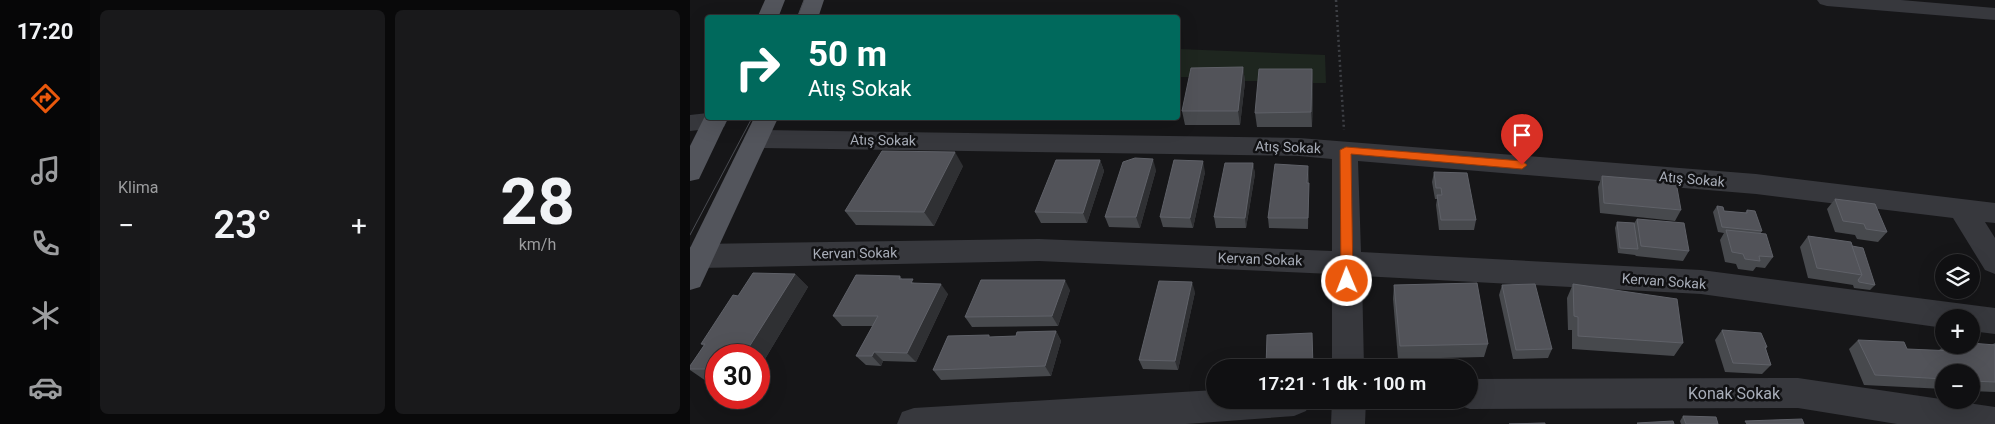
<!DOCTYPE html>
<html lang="tr">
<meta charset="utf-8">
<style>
body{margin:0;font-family:Roboto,sans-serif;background:#19191b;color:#f1f3f6;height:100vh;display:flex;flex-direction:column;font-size:19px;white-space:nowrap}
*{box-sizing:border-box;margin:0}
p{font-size:16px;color:#9c9d9f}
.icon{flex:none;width:28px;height:28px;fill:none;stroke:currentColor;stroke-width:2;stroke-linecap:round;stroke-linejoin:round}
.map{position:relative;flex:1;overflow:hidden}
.details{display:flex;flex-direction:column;gap:10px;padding:10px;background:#09090a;width:600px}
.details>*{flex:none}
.guide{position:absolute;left:15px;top:15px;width:475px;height:105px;border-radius:5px;box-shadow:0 5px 20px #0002,0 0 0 1px #303032;background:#00695c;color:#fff;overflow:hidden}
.fabs{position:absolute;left:1245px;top:254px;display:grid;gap:10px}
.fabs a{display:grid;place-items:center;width:45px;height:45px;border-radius:50%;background:#101012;box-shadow:0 5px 20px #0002,0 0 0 1px #303032;font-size:25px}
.speed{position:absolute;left:15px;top:344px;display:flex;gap:10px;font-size:25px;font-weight:700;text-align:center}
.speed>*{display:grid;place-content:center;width:65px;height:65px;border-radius:50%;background:#101012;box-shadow:0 5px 20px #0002,0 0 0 1px #303032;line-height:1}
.speed .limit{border:8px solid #d22;background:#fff;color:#111}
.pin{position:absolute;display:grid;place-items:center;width:42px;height:42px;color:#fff;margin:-51px -21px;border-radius:50% 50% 50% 0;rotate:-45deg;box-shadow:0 0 5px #0007}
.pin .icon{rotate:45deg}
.me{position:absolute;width:55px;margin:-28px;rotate:359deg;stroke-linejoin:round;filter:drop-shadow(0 0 4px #0008)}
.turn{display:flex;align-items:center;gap:18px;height:105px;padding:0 20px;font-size:22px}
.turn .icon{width:65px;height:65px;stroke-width:2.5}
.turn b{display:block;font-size:35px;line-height:42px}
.big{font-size:38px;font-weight:600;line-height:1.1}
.details .widget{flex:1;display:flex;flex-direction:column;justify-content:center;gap:8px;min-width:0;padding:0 18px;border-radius:8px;background:#19191b}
.details .dial{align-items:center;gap:0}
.dial b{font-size:65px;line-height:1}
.heat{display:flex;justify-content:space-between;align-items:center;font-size:28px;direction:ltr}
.details .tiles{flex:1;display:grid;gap:10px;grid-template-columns:repeat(2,1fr)}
.trip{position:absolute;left:516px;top:359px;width:272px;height:50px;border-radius:25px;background:#101012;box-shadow:0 5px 20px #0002,0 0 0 1px #303032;font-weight:600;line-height:50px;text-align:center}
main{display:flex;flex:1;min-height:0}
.menu{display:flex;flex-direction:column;width:90px;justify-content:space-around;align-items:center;background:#060607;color:#9c9d9f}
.menu .icon{width:35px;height:35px}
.menu .selected{color:#ea580c}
.menu b{font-size:22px;color:#f1f3f6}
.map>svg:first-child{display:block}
</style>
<main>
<nav class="menu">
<b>17:20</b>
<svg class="icon selected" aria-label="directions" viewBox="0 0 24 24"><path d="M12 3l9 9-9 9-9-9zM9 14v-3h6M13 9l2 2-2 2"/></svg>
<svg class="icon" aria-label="music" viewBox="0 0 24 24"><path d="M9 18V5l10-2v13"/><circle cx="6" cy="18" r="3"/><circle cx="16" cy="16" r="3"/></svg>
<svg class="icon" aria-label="phone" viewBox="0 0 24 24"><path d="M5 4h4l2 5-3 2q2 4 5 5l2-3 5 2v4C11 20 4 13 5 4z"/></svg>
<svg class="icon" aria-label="climate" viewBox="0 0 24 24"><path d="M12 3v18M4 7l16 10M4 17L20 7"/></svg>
<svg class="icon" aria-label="car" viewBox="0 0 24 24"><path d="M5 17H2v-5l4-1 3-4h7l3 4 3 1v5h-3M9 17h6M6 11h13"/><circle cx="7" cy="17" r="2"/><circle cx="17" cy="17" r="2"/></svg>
</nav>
<section class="details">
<div class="tiles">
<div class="widget"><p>Klima</p>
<div class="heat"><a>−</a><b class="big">23°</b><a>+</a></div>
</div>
<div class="widget dial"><b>28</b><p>km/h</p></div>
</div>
</section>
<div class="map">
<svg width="1305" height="424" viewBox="0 0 1305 424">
<rect width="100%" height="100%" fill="#161618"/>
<path fill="#1e261f" d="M488,49l147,6 1,28h-63l-1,-2h-67l-2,-4h-15z"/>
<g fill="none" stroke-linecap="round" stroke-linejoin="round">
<path stroke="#3d3f44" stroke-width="2.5" stroke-dasharray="2 3" stroke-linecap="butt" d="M646,0l8,130"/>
<g fill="#37383d" fill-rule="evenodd">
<path d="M1127,0h84l94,8v12l-168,-14 -7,-2z"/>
<path d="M18,113v5h17l2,3 -3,6 -34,4v-16z"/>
<path d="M67,130l542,8 457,36 239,29v20l-10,-1 10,16v36l-10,-4 -32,-52 -197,-24 -398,-33 3,91 340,18 294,38v26l-24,-3v-13h-27v10l-243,-34 -339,-18 2,92h-32v-94l-293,-13 -340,7 -9,-3v-18l9,-3 340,-5 293,12v-92l-33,-3 -542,-8 -9,-3 -4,-6 4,-6z"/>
<path d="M1108,378l197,29v17h-98l-99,-16 -328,1 -12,-4 -2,-5h14v-21z"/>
<path d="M525,390v10h96l-5,11 -12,5 -108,8h-289l5,-12 12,-4z"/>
<path d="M642,400h34l-1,24h-34z"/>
</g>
<g fill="#53555c" fill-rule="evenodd">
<path d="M75,0h20l-7,18h-21z"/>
<path d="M114,0h20l-6,18h-21z"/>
<path d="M17,112l1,6h20l-29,61 -9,2v-35z"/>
<path d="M64,118h24l-78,169 -10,3v-42z"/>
</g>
<g stroke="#4a4c52" stroke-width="1">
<path d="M107,18l7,-18"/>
<path d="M0,235l62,-117"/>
</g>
</g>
<g fill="#47494d">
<path d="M553,67l2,15 -5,43h-55l-3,-14z"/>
<path d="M622,69l1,14 -1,44h-55l-2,-14z"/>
<path d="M424,118h56v2h-55z"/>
<path d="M410,160l4,11 -17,52h-46l-6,-11z"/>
<path d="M563,163l2,11 -9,54h-30l-2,-11z"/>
<path d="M273,166l-29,60 -78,-1 -11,-14z"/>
<path d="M466,170l-16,58 -31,-1 -4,-10z"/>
<path d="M515,172l-12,56 -30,-1 -3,-10z"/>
<path d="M744,172l42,48 -2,10h-35l-3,-25 1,-6h-2l-3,-17z"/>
<path d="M619,176l-1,53 -39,-1 -1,-10z"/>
<path d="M912,176l79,34 -6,11 -75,-8 -2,-26z"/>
<path d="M1145,199l52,33 -9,10 -21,-3 -2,-4 -20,-3 -8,-23z"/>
<path d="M1027,206l7,5 21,2 2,-3 15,21 -2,3 13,23 -8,11 -9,-1 -3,4 -15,-2 -2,-5 -11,-2 -5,-22 4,-7 -6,-1 -5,-20z"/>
<path d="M947,219l52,32 -6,10 -47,-5 -1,-1 -17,-2 -3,-25 2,-6 17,1z"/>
<path d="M1118,236l44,10 23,39 -5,5 -16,-2 -1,-3 -45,-7 -8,-31z"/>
<path d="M105,274l13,13 -49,82v-14h-43v26h-10l-16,-11v-4l14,-20 -3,-2 37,-48z"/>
<path d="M210,276l2,3 46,15 -32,68 -33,-1 -2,5 -15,-1 -10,-9 17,-30h-31l-9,-10z"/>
<path d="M883,284l110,59 -9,13 -102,-7v-19h-4l-1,-32z"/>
<path d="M704,285l94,59 -4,13 -86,2 -5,-60z"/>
<path d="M812,285l50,64 -4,9 -35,1 -14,-64z"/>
<path d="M380,290l-12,36 -86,1 -7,-10z"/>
<path d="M505,292l-17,78 -35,-1 -4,-9z"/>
<path d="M1032,330l45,17 -1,2 5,16 -9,9 -37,-2 -10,-32z"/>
<path d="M366,331l5,10 -10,35 -110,4 -8,-10 58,-33 25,-1z"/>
<path d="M1168,340l49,9 31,2 7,-6h46l4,-2v49l-24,-1v-19h-27v17l-80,-4 -15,-36z"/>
<path d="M993,416l35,8h-37l-1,-3z"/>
</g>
<g fill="#2f3033">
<path d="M553,67l2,15 -5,43 -2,-14z"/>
<path d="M622,69l1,14 -1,44 -1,-15z"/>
<path d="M488,70l1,7 -1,7z"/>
<path d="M265,152l8,14 -29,60 -10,-14z"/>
<path d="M463,159l3,11 -16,58 -4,-11z"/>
<path d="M410,160l4,11 -17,52 -4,-10z"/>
<path d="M513,161l2,11 -12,56 -3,-10z"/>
<path d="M563,163l2,11 -9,54 -1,-10z"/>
<path d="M618,166l1,10 -1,18 -1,-11z"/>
<path d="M105,274l13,13 -49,82v-14h-15z"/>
<path d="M375,280l5,10 -12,36 -6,-10z"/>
<path d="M502,282l3,10 -17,78 -3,-9z"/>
<path d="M251,284l7,10 -32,68 -9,-9z"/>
<path d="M366,331l5,10 -10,35 -6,-10z"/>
<path d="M184,352l9,9 -2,5 -9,-10z"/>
</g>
<g fill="#525359" stroke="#5f6168">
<path d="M553,67l-5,44h-56l9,-43z"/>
<path d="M569,69h53l-1,43 -56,1z"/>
<path d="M192,151l73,1 -31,60 -79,-1z"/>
<path d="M445,158l18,1 -17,58h-31l18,-55z"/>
<path d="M366,160h44l-17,53 -48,-1z"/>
<path d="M484,160l29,1 -13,57 -30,-1z"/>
<path d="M535,163h28l-8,55 -31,-1z"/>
<path d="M585,164l33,2 -1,17h2l-1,35h-40z"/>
<path d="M744,172l33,1 9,47h-35l-4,-25h5l-1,-7h-5z"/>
<path d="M912,176l74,6 5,28 -77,-7z"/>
<path d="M1145,199l40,5 12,28 -21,-3 -2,-5 -21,-3z"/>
<path d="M1027,206l6,1 1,4 23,2v-3l8,1 7,20 -40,-4z"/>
<path d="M947,219l47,4 5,28 -48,-5z"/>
<path d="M927,222l17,1 4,26 -18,-1z"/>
<path d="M1036,230l40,4 7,23 -14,-1 1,5 -15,-2 -2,-5 -11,-2z"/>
<path d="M1118,236l43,6 11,33 -45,-7z"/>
<path d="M1162,246l11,2 12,37 -16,-3 -1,-2 4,-5z"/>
<path d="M63,273l42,1 -51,81h-28v14h-26v-3l15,-22h-4l32,-49 5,1z"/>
<path d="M166,275l44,1 -1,3h14l-2,4 30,1 -34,69 -33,-1 -2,4h-16l22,-40h-45z"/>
<path d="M291,280h84l-13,36 -87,1z"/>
<path d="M469,281l33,1 -17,79 -36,-1z"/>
<path d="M787,283l11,61 -88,2 -6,-61z"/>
<path d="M845,284l17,65 -36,1 -14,-65z"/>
<path d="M883,284l104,15 6,44 -105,-7v-19l-4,-1z"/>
<path d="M1032,330l39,3 6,14h-2l6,18 -38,-2z"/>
<path d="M366,331l-11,35 -112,4 15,-34 41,-1v2l27,-1 1,-4z"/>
<path d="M622,333l1,35h-47l1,-33z"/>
<path d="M1168,340l46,2 3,7 47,2 -3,-6h20v-2l24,2v37l-24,-1v-9h-27v7l-69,-4z"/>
<path d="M993,416l33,1 2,7h-32z"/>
<path d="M1112,419l2,5h-57l-2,-3z"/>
<path d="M983,421l1,3h-36l-1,-1z"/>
<path d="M855,423v1h-36z"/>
</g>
<path fill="#ea580c" stroke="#983908" d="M656,147l176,14 5,4 -5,4 -171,-15 2,127 -1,3h-9l-2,-3 -1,-131z"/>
<g text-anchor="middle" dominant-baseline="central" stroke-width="5" stroke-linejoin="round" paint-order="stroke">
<g font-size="14" fill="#a8adb8" stroke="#111113">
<text transform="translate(193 140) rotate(1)">Atış Sokak</text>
<text transform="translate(598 147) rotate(2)">Atış Sokak</text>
<text transform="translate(1002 179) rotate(5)">Atış Sokak</text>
<text transform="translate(165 253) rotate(-1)">Kervan Sokak</text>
<text transform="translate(570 259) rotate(2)">Kervan Sokak</text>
<text transform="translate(974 281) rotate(4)">Kervan Sokak</text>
</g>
<g font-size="16" fill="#a8adb8" stroke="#111113">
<text x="1044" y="393">Konak Sokak</text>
</g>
</g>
</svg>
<div class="fabs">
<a><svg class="icon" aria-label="layers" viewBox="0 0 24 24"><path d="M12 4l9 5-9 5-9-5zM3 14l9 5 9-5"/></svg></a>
<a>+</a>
<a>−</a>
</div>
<div class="speed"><div class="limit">30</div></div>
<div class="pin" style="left:832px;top:165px;background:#d93025"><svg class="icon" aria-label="arrive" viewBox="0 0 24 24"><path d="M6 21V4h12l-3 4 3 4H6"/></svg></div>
<svg class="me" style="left:657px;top:281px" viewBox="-20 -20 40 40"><circle r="17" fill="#ea580c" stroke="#fff" stroke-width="3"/><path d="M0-11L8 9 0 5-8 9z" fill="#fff"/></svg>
<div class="trip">17:21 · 1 dk · 100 m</div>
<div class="guide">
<div class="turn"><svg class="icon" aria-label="right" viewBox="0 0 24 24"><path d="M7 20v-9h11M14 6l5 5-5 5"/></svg><div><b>50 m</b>Atış Sokak</div></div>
</div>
</div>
</main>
